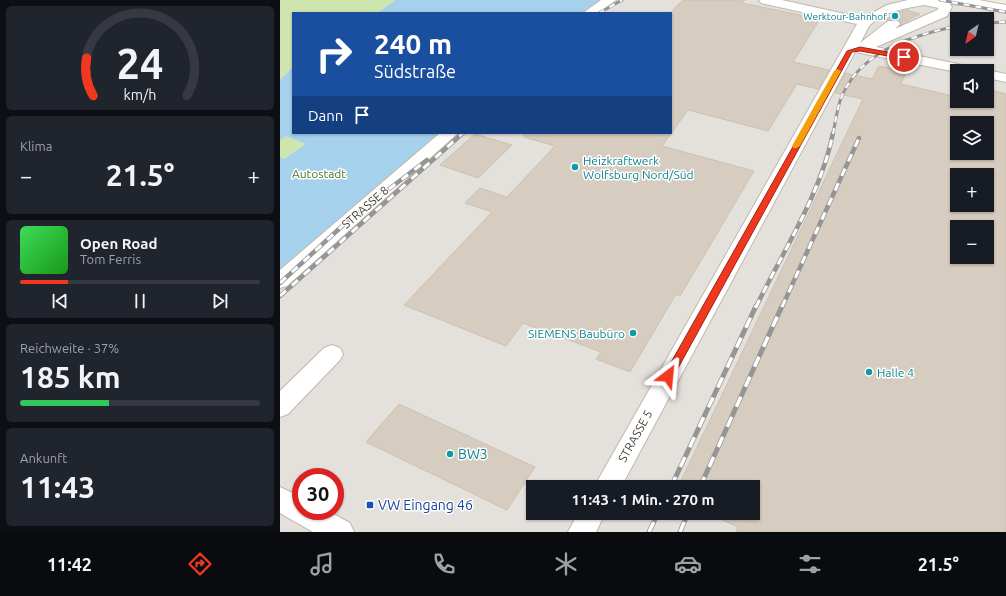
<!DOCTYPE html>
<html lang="de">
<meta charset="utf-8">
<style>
body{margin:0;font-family:Ubuntu,sans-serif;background:#20242c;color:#f1f3f6;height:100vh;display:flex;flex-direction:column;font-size:15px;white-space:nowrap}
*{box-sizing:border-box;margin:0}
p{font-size:13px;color:#9ea1a6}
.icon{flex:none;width:22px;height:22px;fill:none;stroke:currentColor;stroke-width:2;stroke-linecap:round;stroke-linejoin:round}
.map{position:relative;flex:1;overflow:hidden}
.drawer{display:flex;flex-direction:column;gap:6px;padding:6px;background:#0d0f14;width:280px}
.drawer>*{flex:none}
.top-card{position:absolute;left:12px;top:12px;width:380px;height:122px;border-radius:0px;box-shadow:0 1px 3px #0004;background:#1a4fa0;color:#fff;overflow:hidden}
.needle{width:26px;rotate:214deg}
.controls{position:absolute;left:670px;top:12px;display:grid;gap:8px}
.controls a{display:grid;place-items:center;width:44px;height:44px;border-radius:0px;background:#171b24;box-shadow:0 1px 3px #0004;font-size:20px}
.speed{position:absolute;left:12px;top:468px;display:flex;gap:8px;font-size:20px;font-weight:700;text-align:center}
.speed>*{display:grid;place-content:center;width:52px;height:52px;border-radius:50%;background:#171b24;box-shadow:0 1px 3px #0004;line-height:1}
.speed .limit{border:6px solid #d22;background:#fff;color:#111}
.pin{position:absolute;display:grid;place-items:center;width:34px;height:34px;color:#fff;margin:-17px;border:2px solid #fff;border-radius:50%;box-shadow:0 1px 4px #0007}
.me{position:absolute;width:44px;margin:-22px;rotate:29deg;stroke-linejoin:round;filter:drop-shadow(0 0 3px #0008)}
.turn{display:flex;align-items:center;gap:14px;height:84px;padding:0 16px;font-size:18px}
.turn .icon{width:52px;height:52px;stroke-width:2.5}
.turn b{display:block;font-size:28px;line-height:34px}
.then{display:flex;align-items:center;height:38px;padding:0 16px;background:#0003;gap:8px;font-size:15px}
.big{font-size:30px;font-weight:700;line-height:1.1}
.drawer .tile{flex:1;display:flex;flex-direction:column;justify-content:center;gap:6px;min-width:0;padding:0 14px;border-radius:6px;background:#20242c}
.drawer .dial{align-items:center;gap:0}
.dial svg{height:104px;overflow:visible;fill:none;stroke:#363941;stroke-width:7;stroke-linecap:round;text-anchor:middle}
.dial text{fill:#f1f3f6;stroke:none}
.song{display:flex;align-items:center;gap:12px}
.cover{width:48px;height:48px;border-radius:6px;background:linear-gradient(135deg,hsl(130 70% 55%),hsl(120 70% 35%))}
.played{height:4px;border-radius:2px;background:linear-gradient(90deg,#f0381f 20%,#363941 20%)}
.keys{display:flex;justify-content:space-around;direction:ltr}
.heat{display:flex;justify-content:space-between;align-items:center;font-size:22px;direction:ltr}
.charge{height:6px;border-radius:3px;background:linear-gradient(90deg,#34c759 37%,#363941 0)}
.trip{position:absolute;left:246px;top:480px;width:234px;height:40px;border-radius:0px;background:#171b24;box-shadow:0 1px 3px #0004;font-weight:700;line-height:40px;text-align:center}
.tabs{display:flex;height:64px;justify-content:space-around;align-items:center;background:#090b0e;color:#9ea1a6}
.tabs .icon{width:28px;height:28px}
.tabs .active{color:#f0381f}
.tabs b{font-size:18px;color:#f1f3f6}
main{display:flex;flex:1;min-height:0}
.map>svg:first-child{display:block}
</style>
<main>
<section class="drawer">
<div class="tile dial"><svg viewBox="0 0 100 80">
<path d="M14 69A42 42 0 1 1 86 69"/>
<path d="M14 69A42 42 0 0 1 9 40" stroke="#f0381f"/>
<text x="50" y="56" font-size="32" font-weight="700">24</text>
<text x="50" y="72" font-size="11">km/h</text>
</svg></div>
<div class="tile"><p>Klima</p>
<div class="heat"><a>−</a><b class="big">21.5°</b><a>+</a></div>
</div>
<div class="tile">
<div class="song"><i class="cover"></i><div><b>Open Road</b><p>Tom Ferris</p></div></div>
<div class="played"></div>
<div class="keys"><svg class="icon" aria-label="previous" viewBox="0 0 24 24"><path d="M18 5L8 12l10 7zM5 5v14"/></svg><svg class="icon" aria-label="pause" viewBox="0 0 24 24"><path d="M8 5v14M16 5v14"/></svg><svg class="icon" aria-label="next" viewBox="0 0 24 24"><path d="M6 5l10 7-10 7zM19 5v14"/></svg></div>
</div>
<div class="tile"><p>Reichweite · 37%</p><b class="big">185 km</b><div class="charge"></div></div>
<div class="tile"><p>Ankunft</p><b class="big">11:43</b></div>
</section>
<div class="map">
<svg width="726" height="532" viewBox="0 0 726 532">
<rect width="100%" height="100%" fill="#f2eee6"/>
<path fill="#e4e0db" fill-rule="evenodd" d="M321,0h378l27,5v527h-726v-258l162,-141h229v-120h-89zM677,19h30v30h-30zM677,71h30v30h-30zM677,123h30v30h-30zM677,175h30v30h-30zM677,227h30v30h-30zM21,477h34v34h-34zM253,487h220v26h-220z"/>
<path fill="#cfe5b0" d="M0,0h298l-17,13h-268v120h130l-143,125z"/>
<g fill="#a5d1ec">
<path d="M116,0h205l-19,13h-205z"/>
<path d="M13,67v66h148l-161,136v-112l4,2 22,-15 -20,-8 -6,4v-60z"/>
</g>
<g fill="#d6ccbf" stroke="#cdc1af" fill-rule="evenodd">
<path d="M403,0h62l-3,3 78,16 -27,43 36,8 -11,19 -21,-5 -29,47 -80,-21 -26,36 92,25 -74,125 -4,-2 -46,78 -34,-13 5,-7 -78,-29 -17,23 -102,-41 88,-93 -27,-9 15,-15 27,9 48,-51 -31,-9v-4h147v-121z"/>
<path d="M626,10l14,4 -19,10 -3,-4 -14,1 11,-8z"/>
<path d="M599,66l27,6 -5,12 56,13v4h30v-12l19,5v438h-270l2,-5 -31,-14h46v-26h-75l185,-388 -28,-6 10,-20 27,6zM677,123h30v30h-30zM677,175h30v30h-30zM677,227h30v30h-30z"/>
<path d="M195,134l37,11 -34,33 -38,-13z"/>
<path d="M119,404l136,63 -28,43 -141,-68z"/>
</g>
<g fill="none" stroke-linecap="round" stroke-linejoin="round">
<path stroke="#cfcbc3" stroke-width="14" stroke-dasharray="14 7" stroke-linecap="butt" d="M613,24l18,-12"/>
<defs>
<g id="minor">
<path d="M321,0h15l-18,13h-15z"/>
<path d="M479,0h23l81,18 24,-13 21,-5h71l27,5v8l-42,-8 -14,-1 2,3 -5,9 -71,31 96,20 5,1 2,3h-22v1l-102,-20 -234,435h-27l263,-463 -92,-20 -4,-1zM644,5l15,3 -2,2 -42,19 5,-5 -2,-3h-10l-28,22c4,-6 7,-15 11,-19 15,-13 35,-16 53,-19z"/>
<path d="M707,70l19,4v8l-19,-4v-7h-5z"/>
<path d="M160,133h18l-171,153 -7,2v-18z"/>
<path d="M52,345l8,3 3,6 -3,6 -52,54 -8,3v-26l44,-43z"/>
<path d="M0,487l21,10v14h27l22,12 4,9h-41l-33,-19z"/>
<path d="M298,513h27l-9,19h-28z"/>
</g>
</defs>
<use href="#minor" stroke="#c0b8ac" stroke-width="2"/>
<use href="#minor" fill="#fff" fill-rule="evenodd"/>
<defs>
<g id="rail-far2">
<path d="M660,0l66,12"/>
<path d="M319,13l23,-13"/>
<path d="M707,23l19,-1"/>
<path d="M182,134l1,-1"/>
<path d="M553,134c2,-11 4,-23 7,-33 18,-50 71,-65 117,-75"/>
</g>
<g id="rail-far1">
<path d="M0,283l71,-65 76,-58"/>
<path d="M0,296l183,-163"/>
<path d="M476,307c27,-56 65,-113 77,-174"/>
<path d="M502,307l77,-169"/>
</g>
<g id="rail">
<path d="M391,487l85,-181"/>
<path d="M420,487l82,-181"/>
<path d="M369,532l9,-19"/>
<path d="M400,532l8,-19"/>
</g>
</defs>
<use href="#rail-far2" stroke="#959595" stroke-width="3"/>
<use href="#rail-far1" stroke="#959595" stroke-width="4.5"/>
<use href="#rail" stroke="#959595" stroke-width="5"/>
<use href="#rail-far2" stroke="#fff" stroke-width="2" stroke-dasharray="6" stroke-linecap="butt"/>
<use href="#rail-far1" stroke="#fff" stroke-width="3" stroke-dasharray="8" stroke-linecap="butt"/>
<use href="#rail" stroke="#fff" stroke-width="3.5" stroke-dasharray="11" stroke-linecap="butt"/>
</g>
<path fill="#f0381f" stroke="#9c2414" d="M580,47l44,8 3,2 -3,2 -44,-8 -8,1 -180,327 -4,1 -3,-1 -2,-3 2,-3 182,-322z"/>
<path fill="#f59e0b" d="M557,69l4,2 -41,75 -4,2h-3l-1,-2 42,-75z"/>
<g fill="#0f9aa8" stroke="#fff" stroke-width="1.5">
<circle cx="615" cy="16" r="4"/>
<circle cx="295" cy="167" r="4"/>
<circle cx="353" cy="333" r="4"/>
<circle cx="589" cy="372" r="4"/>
<circle cx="170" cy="454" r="4"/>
</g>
<rect fill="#1a4fb4" stroke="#fff" stroke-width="1.5" x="86" y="501" width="8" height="8" rx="2"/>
<g text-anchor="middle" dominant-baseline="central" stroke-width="3" stroke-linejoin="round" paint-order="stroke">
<g font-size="10" fill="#0d838f" stroke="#fff" text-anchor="end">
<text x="607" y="16">Werktour-Bahnhof</text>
</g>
<g font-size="12" fill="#0d838f" stroke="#fff" text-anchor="start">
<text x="303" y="160">Heizkraftwerk<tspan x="303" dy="14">Wolfsburg Nord/Süd</tspan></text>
<text x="345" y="333" text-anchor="end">SIEMENS Baubüro</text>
<text x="597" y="372">Halle 4</text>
</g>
<g font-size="12" fill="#49732c" stroke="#fff">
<text x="39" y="173">Autostadt</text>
</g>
<g font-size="12" fill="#443e36" stroke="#fff">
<text transform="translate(85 207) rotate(-41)">STRASSE 8</text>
<text transform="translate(355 436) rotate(-61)">STRASSE 5</text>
</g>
<g font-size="14" fill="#0d838f" stroke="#fff" text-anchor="start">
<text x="178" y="454">BW3</text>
</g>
<g font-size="14" fill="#164399" stroke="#fff" text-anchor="start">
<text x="98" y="505">VW Eingang 46</text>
</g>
</g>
</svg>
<div class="controls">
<a><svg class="needle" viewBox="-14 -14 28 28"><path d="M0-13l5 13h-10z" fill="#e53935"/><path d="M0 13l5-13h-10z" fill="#9ea1a6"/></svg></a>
<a><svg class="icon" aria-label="sound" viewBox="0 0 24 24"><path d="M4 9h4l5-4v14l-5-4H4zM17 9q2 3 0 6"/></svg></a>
<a><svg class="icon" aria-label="layers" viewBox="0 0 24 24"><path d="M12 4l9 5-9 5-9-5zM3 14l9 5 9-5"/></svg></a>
<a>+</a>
<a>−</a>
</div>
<div class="speed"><div class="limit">30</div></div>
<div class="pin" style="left:624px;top:57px;background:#d93025"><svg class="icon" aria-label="arrive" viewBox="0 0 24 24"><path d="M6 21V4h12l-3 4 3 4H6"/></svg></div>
<svg class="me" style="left:388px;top:376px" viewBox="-20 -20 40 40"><path d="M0-17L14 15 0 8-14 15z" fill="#f0381f" stroke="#fff" stroke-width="4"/></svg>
<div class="trip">11:43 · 1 Min. · 270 m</div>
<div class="top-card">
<div class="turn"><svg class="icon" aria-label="right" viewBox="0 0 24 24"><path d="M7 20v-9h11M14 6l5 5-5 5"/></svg><div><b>240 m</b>Südstraße</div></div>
<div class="then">Dann<svg class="icon" aria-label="arrive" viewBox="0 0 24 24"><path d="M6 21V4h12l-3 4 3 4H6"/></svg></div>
</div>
</div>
</main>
<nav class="tabs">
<b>11:42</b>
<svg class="icon active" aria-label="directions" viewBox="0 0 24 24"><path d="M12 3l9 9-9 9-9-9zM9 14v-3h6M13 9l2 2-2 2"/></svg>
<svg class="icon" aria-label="music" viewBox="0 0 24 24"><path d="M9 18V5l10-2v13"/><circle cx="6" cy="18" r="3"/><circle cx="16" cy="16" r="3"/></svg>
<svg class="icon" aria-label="phone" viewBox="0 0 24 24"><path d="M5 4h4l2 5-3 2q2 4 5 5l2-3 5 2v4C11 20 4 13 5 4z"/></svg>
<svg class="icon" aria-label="climate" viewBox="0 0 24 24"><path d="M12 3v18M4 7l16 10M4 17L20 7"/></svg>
<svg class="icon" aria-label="car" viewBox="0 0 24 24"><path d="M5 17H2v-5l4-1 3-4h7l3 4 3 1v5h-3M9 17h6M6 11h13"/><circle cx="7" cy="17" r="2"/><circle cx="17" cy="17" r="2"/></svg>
<svg class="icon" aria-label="filters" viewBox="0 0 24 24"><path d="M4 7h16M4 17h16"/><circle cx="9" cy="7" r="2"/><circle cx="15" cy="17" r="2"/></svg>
<b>21.5°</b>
</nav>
